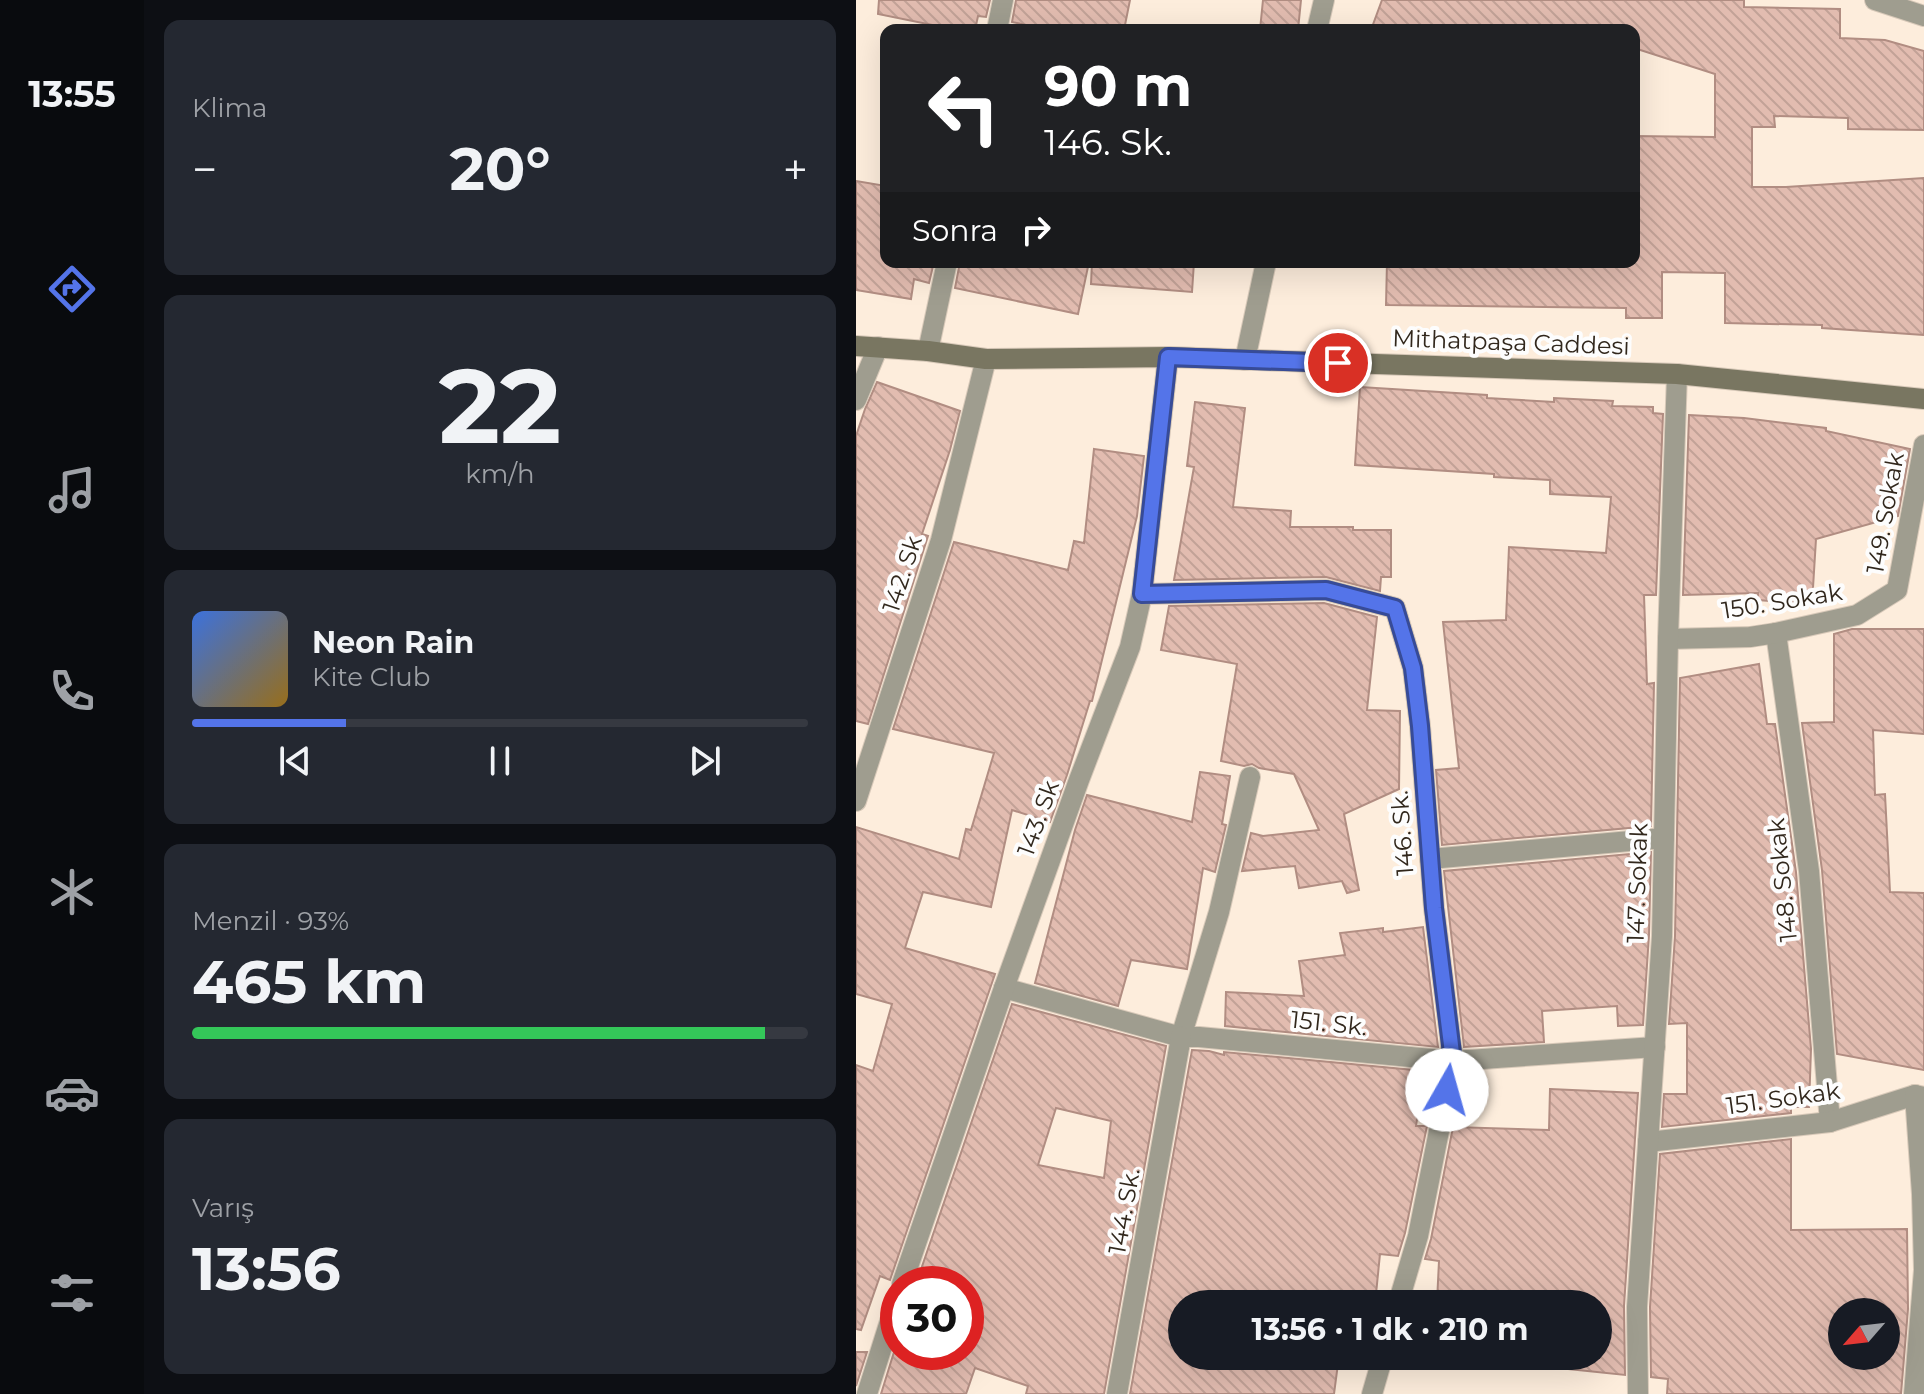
<!DOCTYPE html>
<html lang="tr">
<meta charset="utf-8">
<style>
body{margin:0;font-family:Montserrat,sans-serif;background:#242831;color:#f1f3f6;height:100vh;display:flex;flex-direction:column;font-size:30px;white-space:nowrap}
*{box-sizing:border-box;margin:0}
p{font-size:26px;color:#9ea1a6}
.icon{flex:none;width:44px;height:44px;fill:none;stroke:currentColor;stroke-width:2;stroke-linecap:round;stroke-linejoin:round}
.map{position:relative;flex:1;overflow:hidden}
.details{display:flex;flex-direction:column;gap:20px;padding:20px;background:#0d0f14;width:712px}
.details>*{flex:none}
.hud{position:absolute;left:24px;top:24px;width:760px;height:244px;border-radius:16px;box-shadow:0 8px 32px #0002;background:#202124;color:#fff;overflow:hidden}
.needle{width:52px;rotate:242deg}
.tools{position:absolute;left:972px;top:1298px;display:grid;gap:16px}
.tools a{display:grid;place-items:center;width:72px;height:72px;border-radius:50%;background:#171b24;box-shadow:0 8px 32px #0002;font-size:40px}
.speed{position:absolute;left:24px;top:1266px;display:flex;gap:16px;font-size:40px;font-weight:700;text-align:center}
.speed>*{display:grid;place-content:center;width:104px;height:104px;border-radius:50%;background:#171b24;box-shadow:0 8px 32px #0002;line-height:1}
.speed .limit{border:12px solid #d22;background:#fff;color:#111}
.pin{position:absolute;display:grid;place-items:center;width:68px;height:68px;color:#fff;margin:-34px;border:4px solid #fff;border-radius:50%;box-shadow:0 2px 8px #0007}
.me{position:absolute;width:88px;margin:-44px;rotate:7deg;stroke-linejoin:round;filter:drop-shadow(0 0 6px #0008)}
.turn{display:flex;align-items:center;gap:28px;height:168px;padding:0 32px;font-size:36px}
.turn .icon{width:104px;height:104px;stroke-width:2.5}
.turn b{display:block;font-size:56px;line-height:68px}
.then{display:flex;align-items:center;height:76px;padding:0 32px;background:#0003;gap:16px;font-size:30px}
.big{font-size:60px;font-weight:700;line-height:1.1}
.details .card{flex:1;display:flex;flex-direction:column;justify-content:center;gap:12px;min-width:0;padding:0 28px;border-radius:16px;background:#242831}
.details .dial{align-items:center;gap:0}
.dial b{font-size:104px;line-height:1}
.song{display:flex;align-items:center;gap:24px}
.cover{width:96px;height:96px;border-radius:12px;background:linear-gradient(135deg,hsl(220 70% 55%),hsl(40 70% 35%))}
.played{height:8px;border-radius:4px;background:linear-gradient(90deg,#5474e9 25%,#363941 25%)}
.keys{display:flex;justify-content:space-around;direction:ltr}
.heat{display:flex;justify-content:space-between;align-items:center;font-size:44px;direction:ltr}
.charge{height:12px;border-radius:6px;background:linear-gradient(90deg,#34c759 93%,#363941 0)}
.trip{position:absolute;left:312px;top:1290px;width:444px;height:80px;border-radius:40px;background:#171b24;box-shadow:0 8px 32px #0002;font-weight:700;line-height:80px;text-align:center}
main{display:flex;flex:1;min-height:0}
.tabs{display:flex;flex-direction:column;width:144px;justify-content:space-around;align-items:center;background:#090b0e;color:#9ea1a6}
.tabs .icon{width:56px;height:56px}
.tabs .active{color:#5474e9}
.tabs b{font-size:36px;color:#f1f3f6}
.map>svg:first-child{display:block}
</style>
<main>
<nav class="tabs">
<b>13:55</b>
<svg class="icon active" aria-label="directions" viewBox="0 0 24 24"><path d="M12 3l9 9-9 9-9-9zM9 14v-3h6M13 9l2 2-2 2"/></svg>
<svg class="icon" aria-label="music" viewBox="0 0 24 24"><path d="M9 18V5l10-2v13"/><circle cx="6" cy="18" r="3"/><circle cx="16" cy="16" r="3"/></svg>
<svg class="icon" aria-label="phone" viewBox="0 0 24 24"><path d="M5 4h4l2 5-3 2q2 4 5 5l2-3 5 2v4C11 20 4 13 5 4z"/></svg>
<svg class="icon" aria-label="climate" viewBox="0 0 24 24"><path d="M12 3v18M4 7l16 10M4 17L20 7"/></svg>
<svg class="icon" aria-label="car" viewBox="0 0 24 24"><path d="M5 17H2v-5l4-1 3-4h7l3 4 3 1v5h-3M9 17h6M6 11h13"/><circle cx="7" cy="17" r="2"/><circle cx="17" cy="17" r="2"/></svg>
<svg class="icon" aria-label="filters" viewBox="0 0 24 24"><path d="M4 7h16M4 17h16"/><circle cx="9" cy="7" r="2"/><circle cx="15" cy="17" r="2"/></svg>
</nav>
<section class="details">
<div class="card"><p>Klima</p>
<div class="heat"><a>−</a><b class="big">20°</b><a>+</a></div>
</div>
<div class="card dial"><b>22</b><p>km/h</p></div>
<div class="card">
<div class="song"><i class="cover"></i><div><b>Neon Rain</b><p>Kite Club</p></div></div>
<div class="played"></div>
<div class="keys"><svg class="icon" aria-label="previous" viewBox="0 0 24 24"><path d="M18 5L8 12l10 7zM5 5v14"/></svg><svg class="icon" aria-label="pause" viewBox="0 0 24 24"><path d="M8 5v14M16 5v14"/></svg><svg class="icon" aria-label="next" viewBox="0 0 24 24"><path d="M6 5l10 7-10 7zM19 5v14"/></svg></div>
</div>
<div class="card"><p>Menzil · 93%</p><b class="big">465 km</b><div class="charge"></div></div>
<div class="card"><p>Varış</p><b class="big">13:56</b></div>
</section>
<div class="map">
<svg width="1068" height="1394" viewBox="0 0 1068 1394">
<defs>
<pattern id="building-back-hatch" width="6" height="6" patternUnits="userSpaceOnUse" patternTransform="scale(2)"><rect width="6" height="6" fill="#e2bcb0"/><path d="M-1 5l2 2M0 0l6 6M5-1l2 2" fill="none" stroke="#c2a297"/></pattern>
</defs>
<rect width="100%" height="100%" fill="#fdeddc"/>
<g fill="url(#building-back-hatch)" stroke="#b18d82" stroke-width="2" fill-rule="evenodd">
<path d="M23,0h111l-4,17 -8,-1 -3,14h-18l-79,-16z"/>
<path d="M160,0h114l-6,30h-75l-37,-8z"/>
<path d="M407,0h38l-3,30h-38z"/>
<path d="M526,0h362v7l96,2v29l45,2 39,11v79l-76,-1v-11l-74,-2 1,11h-23v60h34l138,-9v157l-102,-7v-3l-97,-2v-50l-63,-1v46h-36v-10l-240,-3 1,-43h247v-126l81,1v-63l-81,-26v-18h-263z"/>
<path d="M0,181l30,5v76h48l-5,21 -15,-4 -3,20 -55,-9z"/>
<path d="M104,262h129l-11,52 -123,-26z"/>
<path d="M236,262h102l-2,30 -101,-8z"/>
<path d="M21,382l83,29 -10,39 -28,84 6,2 -60,188 -12,-3v-285l9,-27z"/>
<path d="M504,387l127,8v3l67,4v-4l59,3 -1,5 41,1v6l10,1 -7,181h-12l3,89 7,-1 -3,143 -209,19 -6,-75 23,-2 -16,-146 63,-2 3,-73 97,6 5,-56 -61,-3v-14l-56,-3v-3l-139,-9z"/>
<path d="M339,402l50,6 -12,99 58,4 -1,16h63v3h38v47h-10l-1,14 -54,-14 -152,3 20,-113 -7,-1z"/>
<path d="M833,415l55,3 82,10v3l84,18 -12,67 -82,23 -4,65 -54,-4v-7l-75,2z"/>
<path d="M238,449l50,7 -7,60 -45,185h-2l-23,74 -17,47 -38,-12 -21,97 -68,-15 -18,56 90,26 -105,306 -10,-4 -19,54 -5,-1v-264l17,6 19,-67 -36,-10v-167l103,32 7,-30 5,1 23,-77 -101,-24 61,-187 114,28 6,-29 10,2z"/>
<path d="M468,603l53,14 -10,93 33,1 -1,78 -55,25 15,76 -12,3 -5,-12 -43,7 -4,-22 -53,5 9,-38 12,3 56,-6 -25,-56 -35,-6 -7,-4 -8,2 -23,-5 16,-97 -76,-14 8,-44z"/>
<path d="M996,629h72v105l-51,-4 2,65 10,-1 5,98 34,1v177l-87,-16 -15,-184 -20,-147 32,-1v-88z"/>
<path d="M903,664l8,60h8l21,148 15,177 -2,58h-18v6l-129,14 2,-33h23v-71l-18,1 6,-88 5,-258z"/>
<path d="M344,772l30,4 -8,48 4,1 -11,47 -12,-4 -16,101 -56,-9 -13,46 -83,-23 40,-153 12,-35 105,27z"/>
<path d="M795,852l-2,83 -6,90 -25,1 -1,-20 -75,5 2,31 -80,5 -20,-176z"/>
<path d="M567,927l15,120 -213,-21 1,-34 78,4 -5,-35 46,-6 -5,-22 43,-5v4z"/>
<path d="M156,1004l154,42 -62,348h-78l2,-8 -53,-18 -9,26h-85l13,-42h72v-68h-50zM200,1108l55,13 -7,57 -66,-13z"/>
<path d="M336,1050l17,1 15,4v-3l200,19 -8,55h11l-22,107 -7,23 -18,-2 -5,50h-193v52h157l-5,38h-204z"/>
<path d="M694,1089l88,4 -14,213 1,69 -85,-9 1,-10h57v-52h-117l-44,-2 2,-41 -14,-2 6,-20 22,-112 96,3z"/>
<path d="M935,1139v91l116,-1 1,80 -7,85h-234l1,-15 -17,-2 -1,-70 10,-153zM986,1312h44v44h-44z"/>
<path d="M0,1352h11l-11,34z"/>
</g>
<g fill="none" stroke-linecap="round" stroke-linejoin="round">
<defs>
<g id="lane">
<path d="M574,859l234,-21"/>
<path d="M325,1037l38,-125 31,-135"/>
</g>
<g id="street">
<path d="M1019,0l49,16"/>
<path d="M141,30l6,-30"/>
<path d="M461,30l7,-30"/>
<path d="M72,351l19,-89"/>
<path d="M389,360l21,-98"/>
<path d="M0,400l22,-53"/>
<path d="M286,594l184,-4 69,18 18,60 7,58 14,182 19,153 -35,175 -20,68"/>
<path d="M920,633l33,238 21,251"/>
<path d="M812,639l82,-2 26,-4 81,-18 40,-25 27,-145"/>
<path d="M0,801l85,-261 45,-181"/>
<path d="M148,988l177,49h18l254,24 202,-14"/>
<path d="M792,1142l182,-20 85,-27 9,2"/>
<path d="M46,1284l102,-296 75,-208 51,-133 12,-53 26,-237"/>
<path d="M11,1394l31,-98"/>
<path d="M261,1394l64,-357"/>
<path d="M516,1394l11,-38"/>
<path d="M782,1394l-1,-87 25,-371 6,-297 9,-265"/>
<path d="M1058,1394l10,-124 -2,-76 -7,-99"/>
</g>
<path id="secondary" d="M0,346l72,5 58,8 182,-2 509,17 247,25"/>
</defs>
<use href="#lane" stroke="#d8c9b9" stroke-width="22"/>
<use href="#street" stroke="#d8c9b9" stroke-width="22"/>
<use href="#secondary" stroke="#d8c9b9" stroke-width="22"/>
<use href="#lane" stroke="#9f9d8f" stroke-width="20"/>
<use href="#street" stroke="#9f9d8f" stroke-width="20"/>
<use href="#secondary" stroke="#797661" stroke-width="20"/>
</g>
<g fill="none" stroke-linecap="round" stroke-linejoin="round">
<defs>
<path id="route" d="M482,363l-170,-6 -26,237 184,-4 69,18 18,60 7,58 14,182 19,153 -6,29"/>
</defs>
<use href="#route" stroke="#374b97" stroke-width="20"/>
<use href="#route" stroke="#5474e9" stroke-width="14"/>
</g>
<g text-anchor="middle" dominant-baseline="central" stroke-width="8" stroke-linejoin="round" paint-order="stroke">
<g font-size="24" fill="#31271c" stroke="#fdfdfd">
<text transform="translate(655 342) rotate(2)">Mithatpaşa Caddesi</text>
<text transform="translate(1029 513) rotate(-80)">149. Sokak</text>
<text transform="translate(46 574) rotate(-72)">142. Sk</text>
<text transform="translate(926 601) rotate(-9)">150. Sokak</text>
<text transform="translate(182 818) rotate(-70)">143. Sk</text>
<text transform="translate(546 833) rotate(-94)">146. Sk.</text>
<text transform="translate(926 880) rotate(-96)">148. Sokak</text>
<text transform="translate(781 883) rotate(-88)">147. Sokak</text>
<text transform="translate(473 1023) rotate(6)">151. Sk.</text>
<text transform="translate(927 1098) rotate(-8)">151. Sokak</text>
<text transform="translate(268 1211) rotate(-80)">144. Sk.</text>
</g>
</g>
</svg>
<div class="tools">
<a><svg class="needle" viewBox="-14 -14 28 28"><path d="M0-13l5 13h-10z" fill="#e53935"/><path d="M0 13l5-13h-10z" fill="#9ea1a6"/></svg></a>
</div>
<div class="speed"><div class="limit">30</div></div>
<div class="pin" style="left:482px;top:363px;background:#d93025"><svg class="icon" aria-label="arrive" viewBox="0 0 24 24"><path d="M6 21V4h12l-3 4 3 4H6"/></svg></div>
<svg class="me" style="left:591px;top:1090px" viewBox="-20 -20 40 40"><circle r="19" fill="#fff"/><path d="M0-13L10 11 0 6-10 11z" fill="#5474e9"/></svg>
<div class="trip">13:56 · 1 dk · 210 m</div>
<div class="hud">
<div class="turn"><svg class="icon" aria-label="left" viewBox="0 0 24 24"><path d="M17 20v-9H6M10 6l-5 5 5 5"/></svg><div><b>90 m</b>146. Sk.</div></div>
<div class="then">Sonra<svg class="icon" aria-label="right" viewBox="0 0 24 24"><path d="M7 20v-9h11M14 6l5 5-5 5"/></svg></div>
</div>
</div>
</main>
